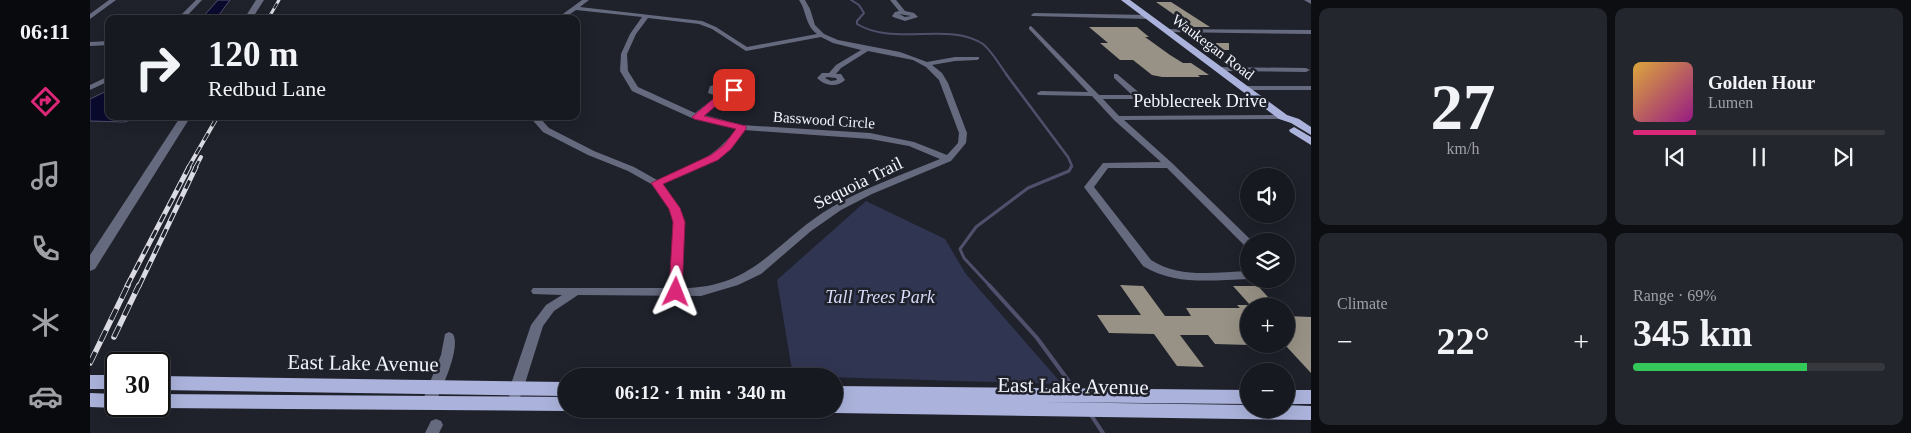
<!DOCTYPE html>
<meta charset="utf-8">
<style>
body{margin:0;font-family:"Times New Roman",serif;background:#24262d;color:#f1f3f6;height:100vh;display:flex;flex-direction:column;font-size:19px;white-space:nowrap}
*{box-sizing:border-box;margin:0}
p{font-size:16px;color:#9ea0a5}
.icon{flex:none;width:28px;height:28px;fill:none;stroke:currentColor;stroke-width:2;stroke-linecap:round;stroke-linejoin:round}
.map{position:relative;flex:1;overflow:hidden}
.side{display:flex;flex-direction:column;gap:8px;padding:8px;background:#0d0e12;width:600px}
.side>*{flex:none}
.banner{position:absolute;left:15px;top:15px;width:475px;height:105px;border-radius:10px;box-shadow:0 5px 20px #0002,0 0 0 1px #36383e;background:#171920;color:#f1f3f6;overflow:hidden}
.tools{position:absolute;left:1150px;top:168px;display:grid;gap:10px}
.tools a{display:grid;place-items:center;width:55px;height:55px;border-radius:50%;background:#171920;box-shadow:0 5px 20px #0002,0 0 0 1px #36383e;font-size:25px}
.speed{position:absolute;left:15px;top:352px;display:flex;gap:10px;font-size:25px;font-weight:700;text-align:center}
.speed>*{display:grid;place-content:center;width:65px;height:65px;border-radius:50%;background:#171920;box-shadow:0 5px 20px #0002,0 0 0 1px #36383e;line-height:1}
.speed .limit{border:2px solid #111;border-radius:8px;background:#fff;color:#111}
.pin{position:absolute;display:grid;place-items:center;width:42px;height:42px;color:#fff;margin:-21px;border-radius:10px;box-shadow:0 2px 8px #0006}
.me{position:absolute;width:55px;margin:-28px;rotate:2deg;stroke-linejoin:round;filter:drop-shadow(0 0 4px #0008)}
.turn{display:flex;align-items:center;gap:18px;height:105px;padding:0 20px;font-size:22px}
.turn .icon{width:65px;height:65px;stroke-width:2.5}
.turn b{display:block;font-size:35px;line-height:42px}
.big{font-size:38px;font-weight:800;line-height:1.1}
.side .card{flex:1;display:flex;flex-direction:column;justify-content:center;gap:8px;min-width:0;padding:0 18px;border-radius:10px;background:#24262d}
.side .dial{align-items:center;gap:0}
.dial b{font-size:65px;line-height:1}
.song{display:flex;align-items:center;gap:15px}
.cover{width:60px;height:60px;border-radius:8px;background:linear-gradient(135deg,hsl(40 70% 55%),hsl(310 70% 35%))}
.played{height:5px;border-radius:2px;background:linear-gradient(90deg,#db2777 25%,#36383e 25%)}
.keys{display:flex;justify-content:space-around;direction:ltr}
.heat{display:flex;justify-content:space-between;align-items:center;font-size:28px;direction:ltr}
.charge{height:8px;border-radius:4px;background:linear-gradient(90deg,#34c759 69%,#36383e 0)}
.side .tiles{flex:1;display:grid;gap:8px;grid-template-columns:repeat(2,1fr)}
.trip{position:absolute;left:468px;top:368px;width:285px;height:50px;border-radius:25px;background:#171920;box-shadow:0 5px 20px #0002,0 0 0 1px #36383e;font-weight:800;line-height:50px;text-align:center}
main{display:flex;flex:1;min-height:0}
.tabs{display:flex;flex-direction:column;width:90px;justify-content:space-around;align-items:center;background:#090a0d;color:#9ea0a5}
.tabs .icon{width:35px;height:35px}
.tabs .current{color:#db2777}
.tabs b{font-size:22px;color:#f1f3f6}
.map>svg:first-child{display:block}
</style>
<main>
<nav class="tabs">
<b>06:11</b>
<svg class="icon current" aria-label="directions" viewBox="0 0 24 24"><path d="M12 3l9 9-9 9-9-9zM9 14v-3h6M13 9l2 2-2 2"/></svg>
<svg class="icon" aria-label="music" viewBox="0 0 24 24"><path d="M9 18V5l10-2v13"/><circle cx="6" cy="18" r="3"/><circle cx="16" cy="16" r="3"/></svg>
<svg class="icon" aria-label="phone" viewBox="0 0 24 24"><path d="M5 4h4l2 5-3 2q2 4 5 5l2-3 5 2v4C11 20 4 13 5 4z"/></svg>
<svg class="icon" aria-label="climate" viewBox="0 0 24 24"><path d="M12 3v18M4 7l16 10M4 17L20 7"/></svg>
<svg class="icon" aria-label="car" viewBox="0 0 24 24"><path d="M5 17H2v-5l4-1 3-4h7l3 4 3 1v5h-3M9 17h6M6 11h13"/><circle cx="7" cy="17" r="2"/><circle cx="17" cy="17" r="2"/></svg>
</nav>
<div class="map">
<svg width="1221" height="433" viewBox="0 0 1221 433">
<rect width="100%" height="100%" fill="#1f212b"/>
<path fill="#303551" d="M776,201l79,38 21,35 96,110 -269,-8 -16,-96z"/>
<g fill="#0a0a2e" stroke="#50506c">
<path d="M128,0h12l-14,19h-15z"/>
<path d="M19,90v26h36l-21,6 -34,-1v-22z"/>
</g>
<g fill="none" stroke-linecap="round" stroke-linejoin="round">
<path stroke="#50506c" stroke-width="2" d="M761,0l8,5 5,8 -7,8v3c38,23 91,-3 126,20 9,7 17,22 24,31"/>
<path stroke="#50506c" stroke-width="2.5" d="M916,74l62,83 4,9 -1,2"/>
<path stroke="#50506c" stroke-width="3" d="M900,286l-26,-28 -4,-9 16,-22 52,-39 41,-17 2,-4"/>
<g stroke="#50506c" stroke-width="4">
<path d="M899,285l48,53 39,53"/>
<path d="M1001,415l12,18"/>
</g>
</g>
<g fill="#989286">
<path d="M1066,2h15l39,25h-18z"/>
<path d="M999,27h48l12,10h-4l25,18 13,8h8l18,12h-11l2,2h-38l-10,-2 -19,-15h-13l-20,-17h8z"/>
<path d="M1109,43h30v7h-19z"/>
<path d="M1030,285l23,1 22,30h26l-5,-8h54l-3,-3h12v40l-34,-1 -7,-9h-28l24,32 -27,-1 -23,-32 -45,-1 -12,-18h44z"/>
<path d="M1143,286h25l18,20h-25z"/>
<path d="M1196,316l25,1v56l-25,-27z"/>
</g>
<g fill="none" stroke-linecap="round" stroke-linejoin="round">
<g fill="#666a7e" fill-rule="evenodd">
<path d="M19,0h7l-26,19v-5z"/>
<path d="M106,0h6l-18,19h-7z"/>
<path d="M492,0h7l-9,7 122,14 14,6 31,20 70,-13c-12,-9 -10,-22 -18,-34h6l5,9 5,16 9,9 14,6 62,12 27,10 28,-5h24v2l-2,1 -22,1 -23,4 10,8 6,10 19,50 -1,10 -15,18 -79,33 -31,16 -30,21 -50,43 -23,11 -37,11 -123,-1 -24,16 -11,15 -21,67 -2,4 -5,1 -5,-1 -2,-4 23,-68 15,-20 16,-10 -29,-1 -2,-3 2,-3h137l4,-66 -4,-14 -17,-23 -25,-14 -40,-16 -45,-23 -14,-16h9l11,12 45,23 40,16 23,13c33,-13 58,-22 80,-52l-43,-9 -62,-28 -12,-20 1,-17 9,-20 12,-17 -66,-7 -13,9h-7zM558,18l51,6 13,5 34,22 75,-14 12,6 28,7 -25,15 -7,8h-7l-5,5c8,8 20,10 28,2l-4,-6h-5l5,-6 27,-17 45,9 13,7 13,13 20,53 -1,10 -11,12 -33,-13 -44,-9 -128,-8 -38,-10 20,-17h5l8,-5v-4c-6,-8 -18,-5 -27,-3l-2,7 9,3 -22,17 -57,-26 -10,-16 -1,-17 9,-20zM737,77l9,1 1,2 -6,1 -6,-3zM630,88l9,1 1,1 -5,3 -9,-1v-3zM654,130l126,9 39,7 31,13c-36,15 -74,28 -108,48 -56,33 -77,81 -150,81l2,-66 -4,-14 -18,-24c35,-14 59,-23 82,-54z"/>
<path d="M800,0h6l9,11 9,2 4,4 -13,4 -12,-4 -1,-1 3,-4 4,-1zM809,14l12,2 -6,1z"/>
<path d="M1214,0h7v4z"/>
<path d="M944,13l114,2 3,2 -3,2 -116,-3 -1,-1z"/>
<path d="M941,26l68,69h33l-18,-17v-4h3l25,21 1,2 -4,2h-36l16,17 167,-1 1,2 -4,2 -159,1 48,43 80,78h-3v6l-4,-1 -78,-78h-59l-14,19 57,73c29,19 65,12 98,11v8c-36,1 -74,7 -106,-13l-59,-79 19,-24 58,-1 -47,-42 -22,-24 -54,-1 -1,-2 4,-2 47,1 -59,-63v-2z"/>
<path d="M1077,29l144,1v4l-146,-2 -1,-1z"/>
<path d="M19,41v4l-19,1v-4z"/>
<path d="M1125,67l91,1 4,2 -4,2 -88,-1 -4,-2z"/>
<path d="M19,76v5l-19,9v-5z"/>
<path d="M1150,86h71v4h-68l-4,-2z"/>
<path d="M359,332l4,2c8,14 -11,53 -17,68l-2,4 -5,2 -5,-2 -2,-4 19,-47 4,-21z"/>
<path d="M346,419l5,2 2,4 -4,8h-14l6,-12z"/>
</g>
<g fill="#666a7e" fill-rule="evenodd">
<path d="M166,0h8l-12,19h-8z"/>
<path d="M91,116h10l-96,153 -5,2v-16z"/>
</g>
<g fill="#abb3dc" fill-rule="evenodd">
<path d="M1031,0h9l157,115 12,4 12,8v8l-20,-12 -12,-4z"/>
<path d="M1204,127l17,10v8l-21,-13 -1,-2z"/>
<rect x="0" y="375" width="26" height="14"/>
<path d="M69,376l407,6v14l-407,-6z"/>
<path d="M744,386l415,4v14l-207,-2 207,3v4h37v-4l25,1v14l-477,-7 -7,-4h7z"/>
<rect x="1196" y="390" width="25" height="14"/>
<path d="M0,393l26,1v12h5l-5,2 -26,-1z"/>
<path d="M69,394l407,3v12h6l-6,2 -407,-3 -5,-2h5z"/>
</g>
<defs>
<path id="rail-far3" d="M178,19l11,-19"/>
<g id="rail-far2">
<path d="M98,168l30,-52"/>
<path d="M105,168l6,-11"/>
</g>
<g id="rail-far1">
<path d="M37,286l62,-119"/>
<path d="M49,286l57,-119"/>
</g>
<g id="rail">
<path d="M24,337l25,-52"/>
<path d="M0,363l38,-78"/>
</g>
</defs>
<use href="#rail-far3" stroke="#dadbe2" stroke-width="3"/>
<use href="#rail-far2" stroke="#dadbe2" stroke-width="4"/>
<use href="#rail-far1" stroke="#dadbe2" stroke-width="5"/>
<use href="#rail" stroke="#dadbe2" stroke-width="5.5"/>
<use href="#rail-far3" stroke="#1f212b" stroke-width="2" stroke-dasharray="6" stroke-linecap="butt"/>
<use href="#rail-far2" stroke="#1f212b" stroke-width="2.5" stroke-dasharray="8" stroke-linecap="butt"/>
<use href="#rail-far1" stroke="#1f212b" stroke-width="3" stroke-dasharray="9" stroke-linecap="butt"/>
<use href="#rail" stroke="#1f212b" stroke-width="4" stroke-dasharray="12" stroke-linecap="butt"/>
</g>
<path fill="#db2777" stroke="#8e194d" d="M644,87l4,3 -1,5 -12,3 -21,18 42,10v3l-15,20 -13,11 -55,24 17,24 5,14 -3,70 -2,3h-9l-2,-3 4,-70 -4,-13 -18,-26 60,-28 13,-10 12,-16 -42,-10 -2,-2 27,-23 11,-3 1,-3z"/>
<g text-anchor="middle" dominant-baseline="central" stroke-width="5" stroke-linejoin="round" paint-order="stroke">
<g font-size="15" fill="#f3f4fb" stroke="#1f212b">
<text transform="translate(1123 47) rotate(37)">Waukegan Road</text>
<text transform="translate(734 120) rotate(4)">Basswood Circle</text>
</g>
<g font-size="18" fill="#f3f4fb" stroke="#1f212b">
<text x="1110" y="101">Pebblecreek Drive</text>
<text transform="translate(768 183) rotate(-26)">Sequoia Trail</text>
</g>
<g font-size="18" font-style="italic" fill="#d6dcf9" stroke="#1f212b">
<text x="790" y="297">Tall Trees Park</text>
</g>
<g font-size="21" fill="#f3f4fb" stroke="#1f212b">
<text transform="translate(273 363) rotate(1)">East Lake Avenue</text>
<text transform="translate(983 386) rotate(1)">East Lake Avenue</text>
</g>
</g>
</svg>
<div class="tools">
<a><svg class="icon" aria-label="sound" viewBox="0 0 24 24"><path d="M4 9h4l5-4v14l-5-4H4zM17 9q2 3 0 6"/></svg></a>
<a><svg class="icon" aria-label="layers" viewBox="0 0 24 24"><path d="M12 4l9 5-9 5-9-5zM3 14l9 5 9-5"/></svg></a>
<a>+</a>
<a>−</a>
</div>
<div class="speed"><div class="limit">30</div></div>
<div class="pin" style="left:644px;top:90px;background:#d93025"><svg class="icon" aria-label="arrive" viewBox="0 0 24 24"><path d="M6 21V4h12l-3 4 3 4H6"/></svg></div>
<svg class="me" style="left:586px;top:292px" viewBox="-20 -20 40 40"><path d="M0-17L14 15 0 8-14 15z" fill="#db2777" stroke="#fff" stroke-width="4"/></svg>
<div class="trip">06:12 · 1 min · 340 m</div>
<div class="banner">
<div class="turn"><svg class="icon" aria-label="right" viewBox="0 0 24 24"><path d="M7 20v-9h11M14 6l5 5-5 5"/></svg><div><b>120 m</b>Redbud Lane</div></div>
</div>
</div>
<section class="side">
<div class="tiles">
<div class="card dial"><b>27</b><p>km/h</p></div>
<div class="card">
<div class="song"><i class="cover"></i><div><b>Golden Hour</b><p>Lumen</p></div></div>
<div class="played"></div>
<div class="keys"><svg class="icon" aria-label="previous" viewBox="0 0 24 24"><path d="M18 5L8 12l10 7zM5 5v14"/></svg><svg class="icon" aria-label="pause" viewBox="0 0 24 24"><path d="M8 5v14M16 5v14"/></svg><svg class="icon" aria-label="next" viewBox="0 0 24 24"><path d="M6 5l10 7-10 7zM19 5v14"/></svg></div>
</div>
<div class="card"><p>Climate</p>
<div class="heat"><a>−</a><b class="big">22°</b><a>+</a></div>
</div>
<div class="card"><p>Range · 69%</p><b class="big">345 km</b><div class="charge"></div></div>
</div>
</section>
</main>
